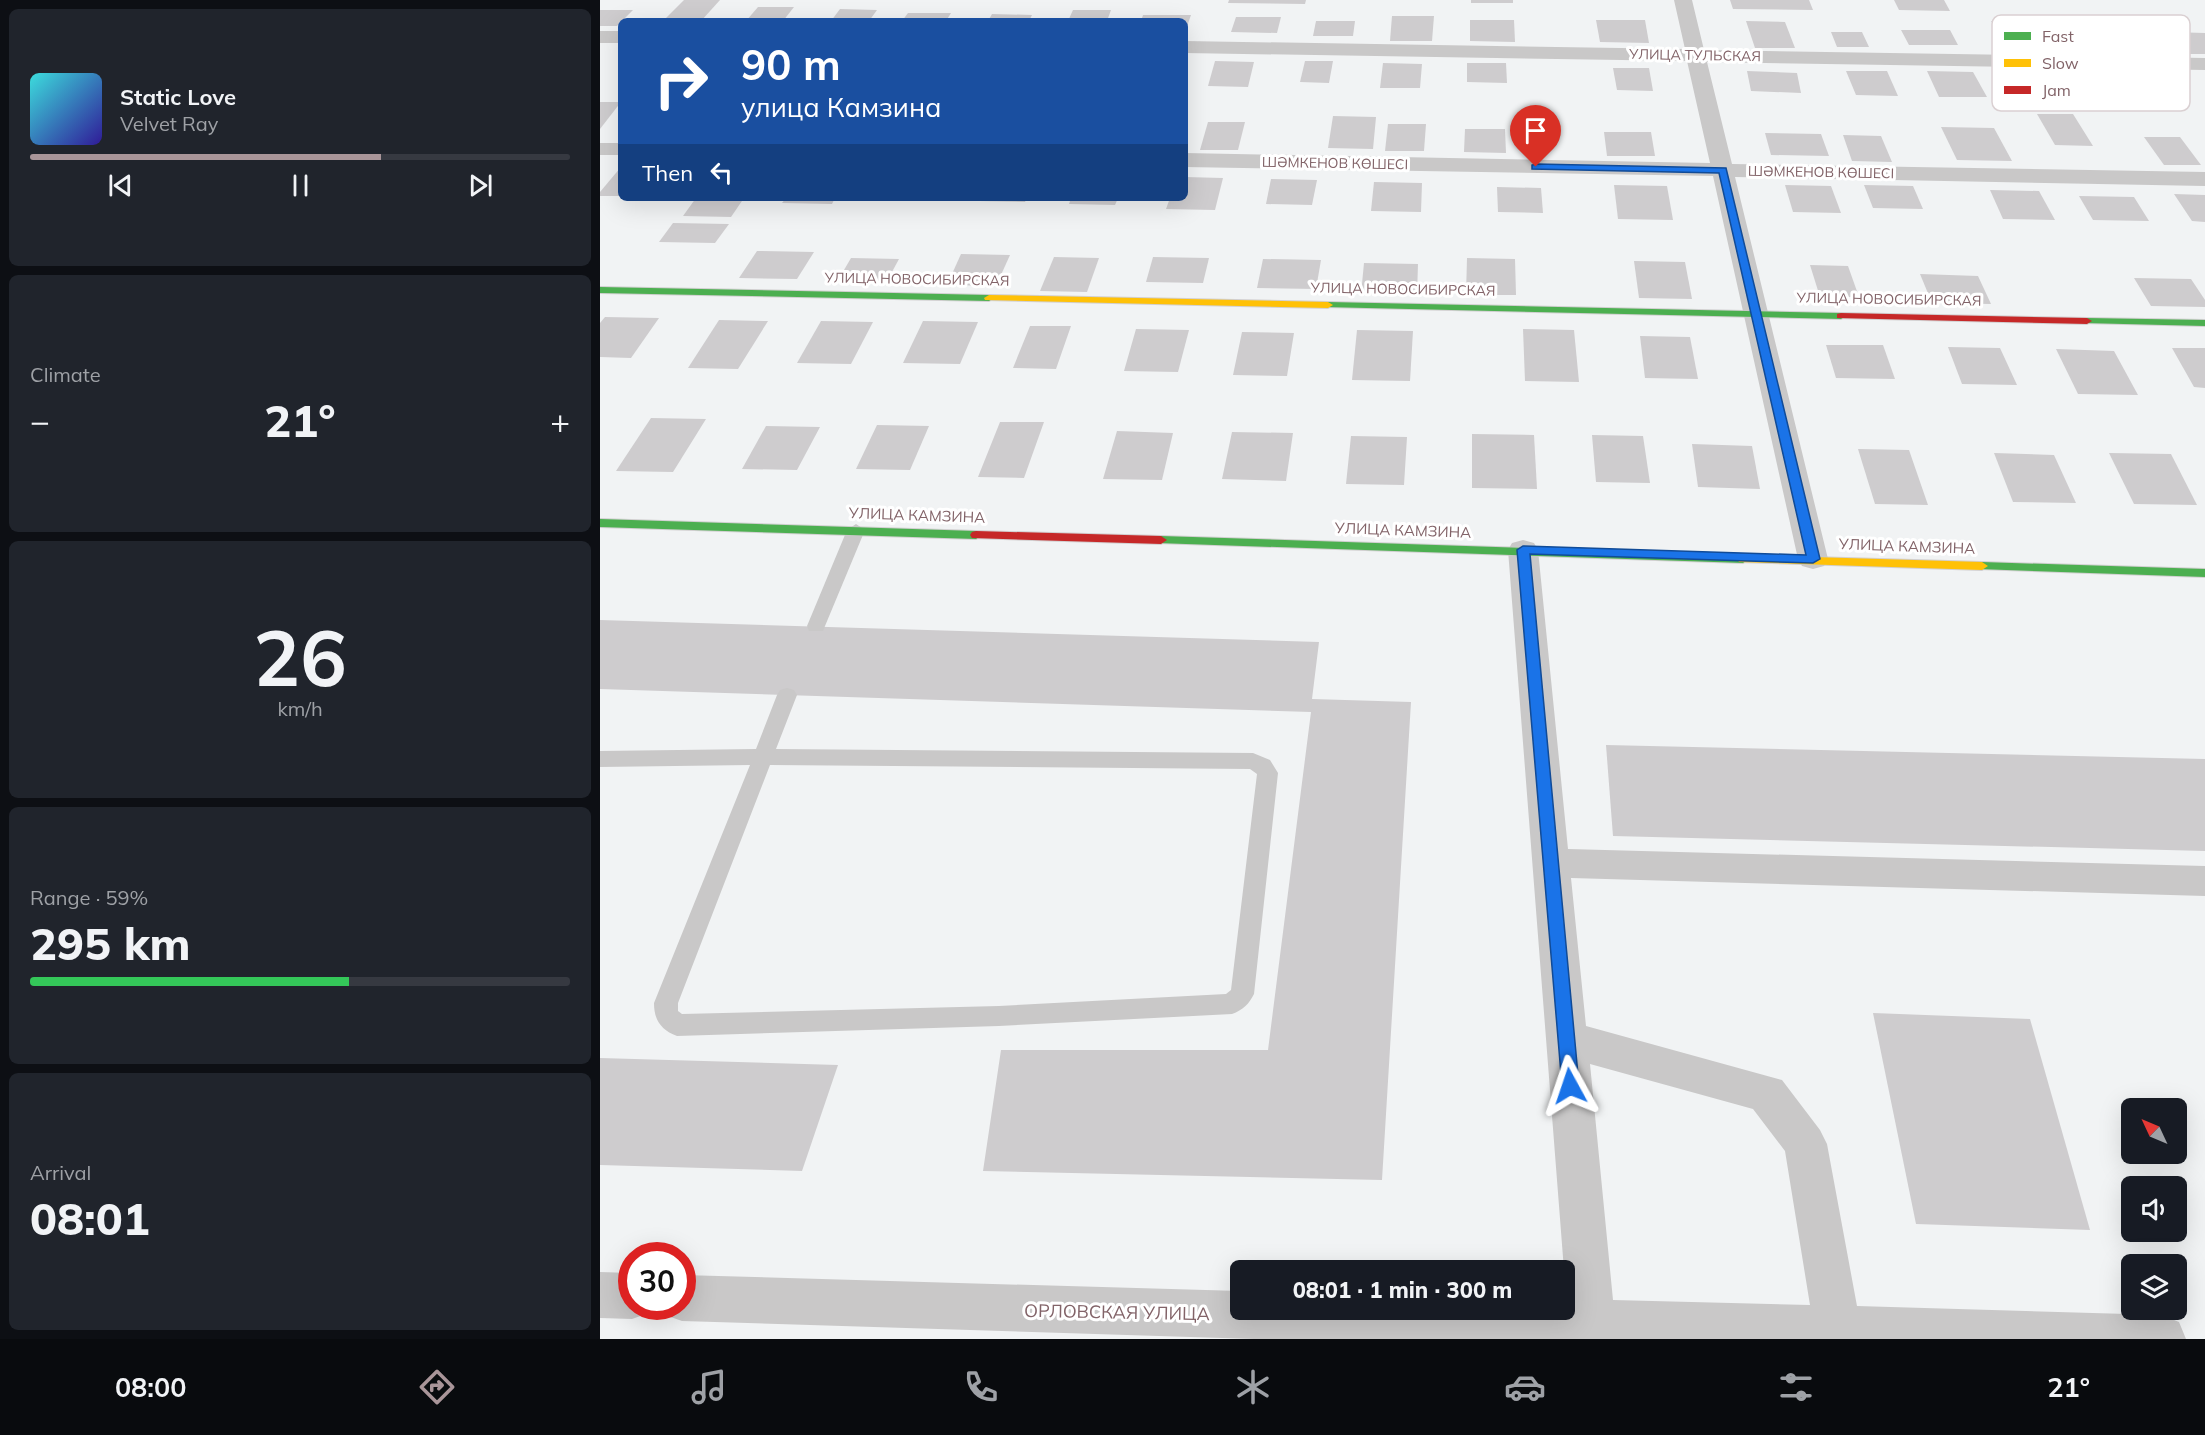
<!DOCTYPE html>
<meta charset="utf-8">
<style>
body{margin:0;font-family:Mulish,sans-serif;background:#20242c;color:#f1f3f6;height:100vh;display:flex;flex-direction:column;font-size:22px;white-space:nowrap}
*{box-sizing:border-box;margin:0}
p{font-size:20px;color:#9ea1a6}
.icon{flex:none;width:33px;height:33px;fill:none;stroke:currentColor;stroke-width:2;stroke-linecap:round;stroke-linejoin:round}
.map{position:relative;flex:1;overflow:hidden}
.side{display:flex;flex-direction:column;gap:9px;padding:9px;background:#0d0f14;width:600px}
.side>*{flex:none}
.guide{position:absolute;left:18px;top:18px;width:570px;height:183px;border-radius:9px;box-shadow:0 6px 24px #0002;background:#1a4fa0;color:#fff;overflow:hidden}
.needle{width:39px;rotate:314deg}
.tools{position:absolute;left:1521px;top:1098px;display:grid;gap:12px}
.tools a{display:grid;place-items:center;width:66px;height:66px;border-radius:9px;background:#171b24;box-shadow:0 6px 24px #0002;font-size:30px}
.speed{position:absolute;left:18px;top:1242px;display:flex;gap:12px;font-size:30px;font-weight:700;text-align:center}
.speed>*{display:grid;place-content:center;width:78px;height:78px;border-radius:50%;background:#171b24;box-shadow:0 6px 24px #0002;line-height:1}
.speed .limit{border:9px solid #d22;background:#fff;color:#111}
.pin{position:absolute;display:grid;place-items:center;width:51px;height:51px;color:#fff;margin:-62px -26px;border-radius:50% 50% 50% 0;rotate:-45deg;box-shadow:0 0 6px #0007}
.pin .icon{rotate:45deg}
.me{position:absolute;width:66px;margin:-33px;rotate:355deg;stroke-linejoin:round;filter:drop-shadow(0 0 4px #0008)}
.turn{display:flex;align-items:center;gap:21px;height:126px;padding:0 24px;font-size:27px}
.turn .icon{width:78px;height:78px;stroke-width:2.5}
.turn b{display:block;font-size:42px;line-height:51px}
.then{display:flex;align-items:center;height:57px;padding:0 24px;background:#0003;gap:12px;font-size:22px}
.big{font-size:45px;font-weight:800;line-height:1.1}
.side .tile{flex:1;display:flex;flex-direction:column;justify-content:center;gap:9px;min-width:0;padding:0 21px;border-radius:9px;background:#20242c}
.side .dial{align-items:center;gap:0}
.dial b{font-size:78px;line-height:1}
.song{display:flex;align-items:center;gap:18px}
.cover{width:72px;height:72px;border-radius:9px;background:linear-gradient(135deg,hsl(180 70% 55%),hsl(250 70% 35%))}
.played{height:6px;border-radius:3px;background:linear-gradient(90deg,#a99599 65%,#363941 65%)}
.keys{display:flex;justify-content:space-around;direction:ltr}
.heat{display:flex;justify-content:space-between;align-items:center;font-size:33px;direction:ltr}
.charge{height:9px;border-radius:4px;background:linear-gradient(90deg,#34c759 59%,#363941 0)}
.trip{position:absolute;left:630px;top:1260px;width:345px;height:60px;border-radius:9px;background:#171b24;box-shadow:0 6px 24px #0002;font-weight:800;line-height:60px;text-align:center}
.menu{display:flex;height:96px;justify-content:space-around;align-items:center;background:#090b0e;color:#9ea1a6}
.menu .icon{width:42px;height:42px}
.menu .on{color:#a99599}
.menu b{font-size:27px;color:#f1f3f6}
main{display:flex;flex:1;min-height:0}
.map>svg:first-child{display:block}
</style>
<main>
<section class="side">
<div class="tile">
<div class="song"><i class="cover"></i><div><b>Static Love</b><p>Velvet Ray</p></div></div>
<div class="played"></div>
<div class="keys"><svg class="icon" aria-label="previous" viewBox="0 0 24 24"><path d="M18 5L8 12l10 7zM5 5v14"/></svg><svg class="icon" aria-label="pause" viewBox="0 0 24 24"><path d="M8 5v14M16 5v14"/></svg><svg class="icon" aria-label="next" viewBox="0 0 24 24"><path d="M6 5l10 7-10 7zM19 5v14"/></svg></div>
</div>
<div class="tile"><p>Climate</p>
<div class="heat"><a>−</a><b class="big">21°</b><a>+</a></div>
</div>
<div class="tile dial"><b>26</b><p>km/h</p></div>
<div class="tile"><p>Range · 59%</p><b class="big">295 km</b><div class="charge"></div></div>
<div class="tile"><p>Arrival</p><b class="big">08:01</b></div>
</section>
<div class="map">
<svg width="1605" height="1339" viewBox="0 0 1605 1339">
<rect width="100%" height="100%" fill="#f1f3f4"/>
<g fill="#ceccce">
<path d="M84,0h36l-19,21h-38z"/>
<path d="M629,0h77l-1,4 -77,-1z"/>
<rect x="871" y="0" width="42" height="3"/>
<path d="M1130,0h79l4,10 -80,-1z"/>
<path d="M1294,0h50l6,11 -51,-1z"/>
<path d="M158,7h36l-11,14h-37z"/>
<path d="M240,9l37,1 -8,11h-38z"/>
<path d="M0,10h33l-16,16h-17z"/>
<path d="M473,10h38l-4,11h-39z"/>
<path d="M308,13h43l-5,8h-44z"/>
<path d="M392,14l40,1 -3,6h-41z"/>
<path d="M543,15h48l-6,17v-11h-44z"/>
<path d="M792,16h42l-2,25h-42z"/>
<path d="M636,17h45l-4,16 -46,-1z"/>
<path d="M870,20h44l1,22 -45,-1z"/>
<path d="M996,20h49l4,23 -49,-1z"/>
<path d="M716,21h39l-2,15h-40z"/>
<path d="M1146,21l39,1 10,26h-40z"/>
<path d="M1391,21l31,1 17,26h-31z"/>
<path d="M1301,30h49l8,15h-49z"/>
<path d="M1231,32h31l7,15h-32z"/>
<path d="M1571,32l34,1v21h-16z"/>
<path d="M615,61l39,1 -6,25 -40,-1z"/>
<path d="M705,61h28l-4,22 -29,-1z"/>
<path d="M783,63l39,1 -2,24h-40z"/>
<path d="M867,63h39l1,20 -40,-1z"/>
<path d="M1013,68h36l4,23 -36,-1z"/>
<path d="M1147,71l50,2 4,20 -50,-2z"/>
<path d="M1246,71h41l11,25 -42,-1z"/>
<path d="M1327,71l46,1 14,25h-48z"/>
<path d="M0,102h21l-21,27z"/>
<path d="M1437,114h36l20,32 -38,-1z"/>
<path d="M733,116l43,1 -3,32 -45,-1z"/>
<path d="M608,122h37l-7,28h-38z"/>
<path d="M788,124h38l-2,27h-39z"/>
<path d="M1341,127l53,1 18,33 -55,-1z"/>
<path d="M865,129h40l1,24 -42,-1z"/>
<path d="M1004,132h47l4,24h-48z"/>
<path d="M1165,133l56,1 8,22 -58,-1z"/>
<path d="M1243,135l38,1 11,26 -40,-1z"/>
<path d="M1544,137h36l21,28h-37z"/>
<path d="M21,167v29h-21v-4z"/>
<path d="M585,177l38,1 -8,32 -49,-1 4,-11h15z"/>
<path d="M671,179l46,1 -5,25 -46,-1z"/>
<path d="M774,182l48,1 -1,29 -50,-1z"/>
<path d="M1014,185l53,1 6,34 -55,-1z"/>
<path d="M1185,185l46,1 10,27 -48,-1z"/>
<path d="M1264,185l49,1 10,23 -50,-1z"/>
<path d="M897,187l44,1 2,25 -45,-1z"/>
<path d="M1390,190l49,1 16,29 -52,-1z"/>
<path d="M1574,194l31,1v27l-13,-1z"/>
<path d="M1479,196l55,1 15,24 -56,-1z"/>
<path d="M96,198h48l-13,19 -48,-1z"/>
<path d="M186,198h49l-3,6 -50,-1z"/>
<path d="M380,198h47l-2,4 -46,-1z"/>
<path d="M471,198h47l-3,7 -46,-1z"/>
<path d="M73,223l56,1 -14,19 -56,-1z"/>
<path d="M157,251l57,1 -17,27 -58,-1z"/>
<path d="M361,254l49,1 -14,31 -49,-1z"/>
<path d="M454,257l45,1 -12,34 -47,-1z"/>
<path d="M553,257l56,1 -6,25 -57,-1z"/>
<path d="M251,258l48,1 -13,24 -49,-1z"/>
<path d="M867,258l48,1 1,36h-50z"/>
<path d="M663,259l58,1 -5,29 -59,-1z"/>
<path d="M1034,261l51,1 7,37 -53,-1z"/>
<path d="M764,263l54,1 -1,31 -56,-1z"/>
<path d="M1210,265l38,1 11,31h-39z"/>
<path d="M1320,274l58,2 13,28 -59,-1z"/>
<path d="M1534,278l57,1 14,21v7l-54,-1z"/>
<path d="M5,317l54,1 -28,40 -31,-1v-34z"/>
<path d="M119,320l49,1 -30,48 -50,-1z"/>
<path d="M221,321l52,1 -22,42 -54,-1z"/>
<path d="M323,321l55,1 -18,42 -57,-1z"/>
<path d="M430,326h41l-15,43 -43,-1z"/>
<path d="M536,329l53,1 -11,42 -54,-1z"/>
<path d="M923,329l51,1 5,52 -54,-1z"/>
<path d="M757,330l56,1 -3,50 -58,-1z"/>
<path d="M642,332l52,1 -7,43 -54,-1z"/>
<path d="M1040,336l50,1 8,42 -53,-1z"/>
<path d="M1226,345h57l12,34 -59,-1z"/>
<path d="M1348,347l52,1 17,37 -55,-1z"/>
<path d="M1572,348h33v40l-11,-1z"/>
<path d="M1456,349l58,2 24,44 -60,-1z"/>
<path d="M51,418l55,1 -33,53 -57,-1z"/>
<path d="M400,422h44l-20,56 -46,-1z"/>
<path d="M277,425l52,1 -19,44 -54,-1z"/>
<path d="M166,426l54,1 -23,43 -55,-1z"/>
<path d="M517,431l56,2 -11,47 -59,-1z"/>
<path d="M632,432l61,1 -7,48 -64,-2z"/>
<path d="M872,434l62,1 3,54 -65,-1z"/>
<path d="M992,435l51,1 7,47 -54,-1z"/>
<path d="M751,436l56,1 -3,48 -58,-1z"/>
<path d="M1092,444l60,2 8,43 -62,-2z"/>
<path d="M1258,449l51,1 19,55 -53,-1z"/>
<path d="M1394,453l60,2 22,48 -63,-1z"/>
<path d="M1509,453l62,1 26,51 -63,-1z"/>
<path d="M0,620l719,22 -7,57 99,3 -29,478 -399,-9 18,-121h267l43,-338 -711,-23z"/>
<path d="M1006,745l599,14v92l-592,-15z"/>
<path d="M1273,1013l157,6 60,211 -174,-6z"/>
<path d="M0,1058l238,7 -36,106 -202,-6z"/>
</g>
<g fill="none" stroke-linecap="round" stroke-linejoin="round">
<defs>
<g id="fast">
<path d="M0,287l389,8 5,3 -5,3 -389,-8z"/>
<path d="M728,302l513,11 5,3 -5,3 -517,-12v-4z"/>
<path d="M1487,318l118,2v6l-122,-3 -1,-2z"/>
<path d="M0,519l376,12 6,4 -6,4 -376,-12z"/>
<path d="M561,536l582,19 6,4 -6,4 -586,-20 -2,-3 2,-3z"/>
<path d="M1382,562l223,7v8l-227,-8 -2,-3 2,-3z"/>
</g>
<g id="slow">
<path d="M389,295l339,7 5,3 -5,3 -343,-8 -1,-2z"/>
<path d="M1143,555l239,7 6,4 -6,4 -243,-8 -2,-3z"/>
</g>
<g id="jam">
<path d="M1241,313l246,5 5,3 -5,3 -250,-6v-4z"/>
<path d="M376,531l185,5 6,4 -6,4 -189,-6 -2,-3 2,-3z"/>
</g>
</defs>
<use href="#fast" stroke="#d2d0d1" stroke-width="2"/>
<use href="#slow" stroke="#d2d0d1" stroke-width="2"/>
<use href="#jam" stroke="#d2d0d1" stroke-width="2"/>
<g fill="#c9c8c8" fill-rule="evenodd">
<path d="M256,524l9,6 -40,96 -2,5h-14l-2,-5 40,-96z"/>
<path d="M187,688l7,2 3,5 -21,54 477,4 17,7 8,13 -24,221c-5,10 -11,16 -22,20l-233,12 -322,10c-16,-6 -23,-16 -23,-33l96,-238 -150,2v-16l156,-2 21,-54 3,-5zM170,765l480,4 7,5 -26,216 -5,4 -227,12 -317,8 -4,-3v-8z"/>
</g>
<g fill="#c9c8c8" fill-rule="evenodd">
<path d="M1074,0h18l12,50 501,8v12l-498,-8 25,102 473,8v14l-470,-9 93,382 -4,7 -11,3 -11,-3 -4,-7 -85,-383 -528,-9v-14l525,10 -23,-102 -502,-8v-12l500,8z"/>
<rect x="0" y="31" width="21" height="12"/>
<rect x="0" y="143" width="21" height="12"/>
<path d="M923,540l11,3 4,7 30,299 637,17v30l-634,-18 15,148 196,54 38,50 7,14 30,162 305,9 17,7 7,17h-932l-572,-18 -17,-6 -3,-9h20v-31l558,16v19h324v-40l-56,-720 4,-7zM990,1064l163,45 32,42 25,154 -197,-5z"/>
<path d="M0,1272l32,1v33h19l-2,7 -17,6 -32,-1z"/>
</g>
<use href="#fast" fill="#4caf50" fill-rule="evenodd"/>
<use href="#slow" fill="#ffc107" fill-rule="evenodd"/>
<use href="#jam" fill="#c62828" fill-rule="evenodd"/>
</g>
<path fill="#1a73e8" stroke="#114b97" stroke-width="1.5" d="M936,164l190,4 94,391 -7,4 -283,-9 49,532 -2,6 -7,2 -6,-2 -2,-6 -45,-536 6,-4 283,9 -87,-382 -187,-4v-4z"/>
<g text-anchor="middle" dominant-baseline="central" stroke-width="6" stroke-linejoin="round" paint-order="stroke">
<g font-size="14" fill="#826368" stroke="#fff">
<text transform="translate(1095 55) rotate(1)">УЛИЦА ТУЛЬСКАЯ</text>
<text transform="translate(735 163) rotate(1)">ШӘМКЕНОВ КӨШЕСІ</text>
<text transform="translate(1221 172) rotate(1)">ШӘМКЕНОВ КӨШЕСІ</text>
<text transform="translate(317 279) rotate(1)">УЛИЦА НОВОСИБИРСКАЯ</text>
<text transform="translate(803 289) rotate(1)">УЛИЦА НОВОСИБИРСКАЯ</text>
<text transform="translate(1289 299) rotate(1)">УЛИЦА НОВОСИБИРСКАЯ</text>
</g>
<g font-size="15" fill="#826368" stroke="#fff">
<text transform="translate(317 515) rotate(2)">УЛИЦА КАМЗИНА</text>
<text transform="translate(803 530) rotate(2)">УЛИЦА КАМЗИНА</text>
<text transform="translate(1307 546) rotate(2)">УЛИЦА КАМЗИНА</text>
</g>
<g font-size="18" fill="#826368" stroke="#fff">
<text transform="translate(517 1312) rotate(1)">ОРЛОВСКАЯ УЛИЦА</text>
</g>
</g>
<rect x="1392" y="15" width="198" height="96" rx="9" fill="#fff" stroke="#dad0d2" stroke-width="1.5"/>
<rect x="1404" y="32" width="27" height="8" fill="#4caf50"/>
<rect x="1404" y="59" width="27" height="8" fill="#ffc107"/>
<rect x="1404" y="86" width="27" height="8" fill="#c62828"/>
<g font-size="16" fill="#826368">
<text x="1442" y="42">Fast</text>
<text x="1442" y="69">Slow</text>
<text x="1442" y="96">Jam</text>
</g>
</svg>
<div class="tools">
<a><svg class="needle" viewBox="-14 -14 28 28"><path d="M0-13l5 13h-10z" fill="#e53935"/><path d="M0 13l5-13h-10z" fill="#9ea1a6"/></svg></a>
<a><svg class="icon" aria-label="sound" viewBox="0 0 24 24"><path d="M4 9h4l5-4v14l-5-4H4zM17 9q2 3 0 6"/></svg></a>
<a><svg class="icon" aria-label="layers" viewBox="0 0 24 24"><path d="M12 4l9 5-9 5-9-5zM3 14l9 5 9-5"/></svg></a>
</div>
<div class="speed"><div class="limit">30</div></div>
<div class="pin" style="left:936px;top:167px;background:#d93025"><svg class="icon" aria-label="arrive" viewBox="0 0 24 24"><path d="M6 21V4h12l-3 4 3 4H6"/></svg></div>
<svg class="me" style="left:970px;top:1086px" viewBox="-20 -20 40 40"><path d="M0-17L14 15 0 8-14 15z" fill="#1a73e8" stroke="#fff" stroke-width="4"/></svg>
<div class="trip">08:01 · 1 min · 300 m</div>
<div class="guide">
<div class="turn"><svg class="icon" aria-label="right" viewBox="0 0 24 24"><path d="M7 20v-9h11M14 6l5 5-5 5"/></svg><div><b>90 m</b>улица Камзина</div></div>
<div class="then">Then<svg class="icon" aria-label="left" viewBox="0 0 24 24"><path d="M17 20v-9H6M10 6l-5 5 5 5"/></svg></div>
</div>
</div>
</main>
<nav class="menu">
<b>08:00</b>
<svg class="icon on" aria-label="directions" viewBox="0 0 24 24"><path d="M12 3l9 9-9 9-9-9zM9 14v-3h6M13 9l2 2-2 2"/></svg>
<svg class="icon" aria-label="music" viewBox="0 0 24 24"><path d="M9 18V5l10-2v13"/><circle cx="6" cy="18" r="3"/><circle cx="16" cy="16" r="3"/></svg>
<svg class="icon" aria-label="phone" viewBox="0 0 24 24"><path d="M5 4h4l2 5-3 2q2 4 5 5l2-3 5 2v4C11 20 4 13 5 4z"/></svg>
<svg class="icon" aria-label="climate" viewBox="0 0 24 24"><path d="M12 3v18M4 7l16 10M4 17L20 7"/></svg>
<svg class="icon" aria-label="car" viewBox="0 0 24 24"><path d="M5 17H2v-5l4-1 3-4h7l3 4 3 1v5h-3M9 17h6M6 11h13"/><circle cx="7" cy="17" r="2"/><circle cx="17" cy="17" r="2"/></svg>
<svg class="icon" aria-label="filters" viewBox="0 0 24 24"><path d="M4 7h16M4 17h16"/><circle cx="9" cy="7" r="2"/><circle cx="15" cy="17" r="2"/></svg>
<b>21°</b>
</nav>
